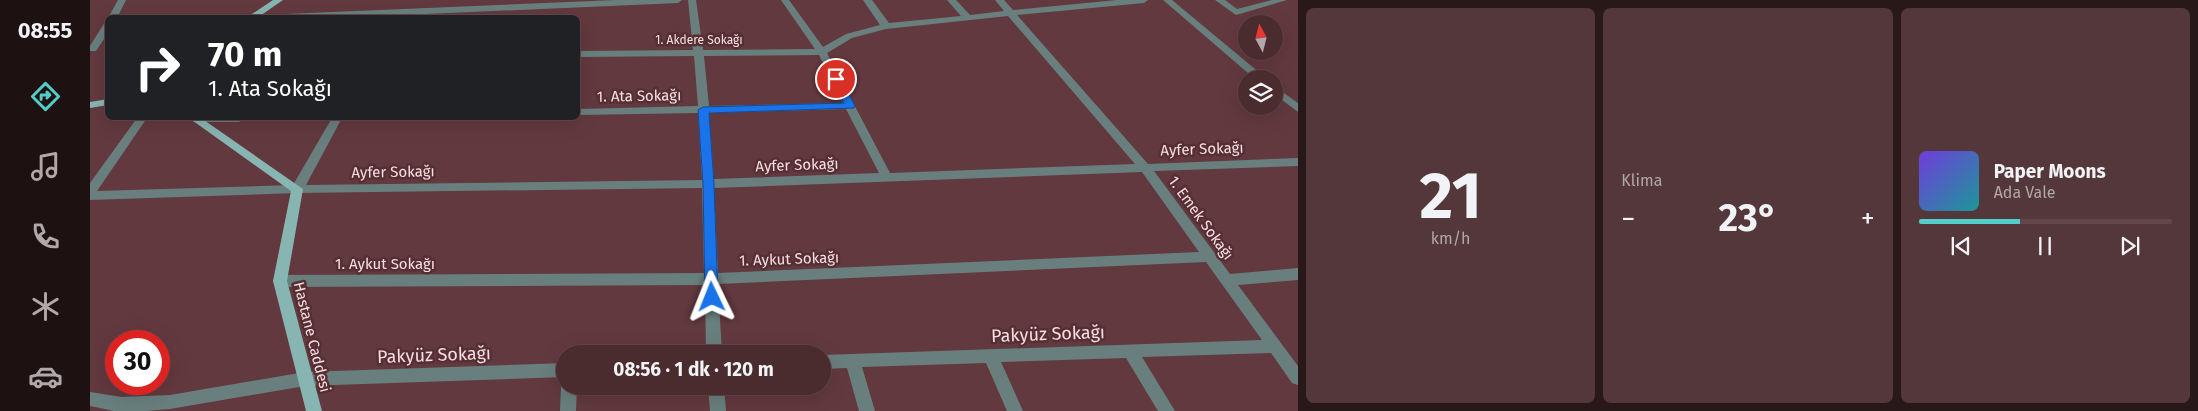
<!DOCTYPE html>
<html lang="tr">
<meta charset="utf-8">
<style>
body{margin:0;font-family:"Fira Sans",sans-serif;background:#54373a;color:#f1f3f6;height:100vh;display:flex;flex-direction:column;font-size:19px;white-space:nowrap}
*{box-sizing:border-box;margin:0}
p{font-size:16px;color:#b2a7aa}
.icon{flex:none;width:28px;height:28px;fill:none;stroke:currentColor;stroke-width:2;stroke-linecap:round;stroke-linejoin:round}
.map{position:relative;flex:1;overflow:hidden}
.drawer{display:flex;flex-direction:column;gap:8px;padding:8px;background:#291819;width:900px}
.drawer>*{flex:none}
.guide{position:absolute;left:15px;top:15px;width:475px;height:105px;border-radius:8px;box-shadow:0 5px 20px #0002,0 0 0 1px #61474a;background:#202124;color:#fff;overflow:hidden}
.needle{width:32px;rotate:353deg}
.fabs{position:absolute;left:1148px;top:15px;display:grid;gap:10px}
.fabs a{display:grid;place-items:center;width:45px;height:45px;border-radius:50%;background:#4a2b2e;box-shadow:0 5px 20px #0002,0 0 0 1px #61474a;font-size:25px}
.speed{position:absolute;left:15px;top:330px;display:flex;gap:10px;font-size:25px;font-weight:700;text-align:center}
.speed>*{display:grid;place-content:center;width:65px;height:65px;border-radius:50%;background:#4a2b2e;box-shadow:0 5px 20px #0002,0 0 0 1px #61474a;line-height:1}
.speed .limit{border:8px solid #d22;background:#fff;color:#111}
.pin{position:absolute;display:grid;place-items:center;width:42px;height:42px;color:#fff;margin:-21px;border:2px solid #fff;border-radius:50%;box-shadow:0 1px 5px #0007}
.me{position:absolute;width:55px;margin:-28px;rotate:358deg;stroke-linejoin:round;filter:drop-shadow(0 0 4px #0008)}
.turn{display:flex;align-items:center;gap:18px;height:105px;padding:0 20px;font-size:22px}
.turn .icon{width:65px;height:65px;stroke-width:2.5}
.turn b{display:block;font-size:35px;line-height:42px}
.big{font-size:38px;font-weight:700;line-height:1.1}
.drawer .card{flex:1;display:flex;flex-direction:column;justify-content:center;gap:8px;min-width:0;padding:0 18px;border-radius:8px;background:#54373a}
.drawer .dial{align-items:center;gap:0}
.dial b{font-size:65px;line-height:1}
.song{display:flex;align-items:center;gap:15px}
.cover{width:60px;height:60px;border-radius:8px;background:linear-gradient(135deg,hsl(260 70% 55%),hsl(180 70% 35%))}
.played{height:5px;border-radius:2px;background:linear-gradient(90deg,#53cdc9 40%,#61474a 40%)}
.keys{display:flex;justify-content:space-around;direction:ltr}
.heat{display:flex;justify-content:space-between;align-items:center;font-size:28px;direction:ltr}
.drawer .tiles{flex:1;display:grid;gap:8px;grid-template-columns:repeat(3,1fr)}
.trip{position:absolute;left:466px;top:345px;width:275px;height:50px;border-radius:25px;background:#4a2b2e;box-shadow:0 5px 20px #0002,0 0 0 1px #61474a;font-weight:700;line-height:50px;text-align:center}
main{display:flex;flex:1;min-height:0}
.tabs{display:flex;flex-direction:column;width:90px;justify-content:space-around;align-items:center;background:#1e1112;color:#b2a7aa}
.tabs .icon{width:35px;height:35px}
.tabs .on{color:#53cdc9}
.tabs b{font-size:22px;color:#f1f3f6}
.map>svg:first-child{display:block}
</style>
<main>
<nav class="tabs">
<b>08:55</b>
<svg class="icon on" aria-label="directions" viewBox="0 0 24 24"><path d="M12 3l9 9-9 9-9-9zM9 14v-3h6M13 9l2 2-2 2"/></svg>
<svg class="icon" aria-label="music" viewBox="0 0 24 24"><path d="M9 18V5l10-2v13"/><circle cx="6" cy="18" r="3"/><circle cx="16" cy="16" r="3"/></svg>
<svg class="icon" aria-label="phone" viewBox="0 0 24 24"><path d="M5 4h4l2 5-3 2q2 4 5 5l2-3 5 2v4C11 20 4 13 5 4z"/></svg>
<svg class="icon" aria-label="climate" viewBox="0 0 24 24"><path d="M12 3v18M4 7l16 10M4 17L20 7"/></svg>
<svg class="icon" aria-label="car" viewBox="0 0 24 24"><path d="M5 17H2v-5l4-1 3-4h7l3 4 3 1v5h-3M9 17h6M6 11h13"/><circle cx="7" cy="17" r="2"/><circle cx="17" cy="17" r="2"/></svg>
</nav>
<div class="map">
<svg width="1208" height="411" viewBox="0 0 1208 411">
<rect width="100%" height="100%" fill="#62393e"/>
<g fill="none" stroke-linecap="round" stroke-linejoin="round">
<g fill="#697f7e" fill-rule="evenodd">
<path d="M28,0h8l-9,18h-9z"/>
<path d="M526,0h66l-4,3 -342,15h-79l4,-3z"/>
<path d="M598,0h8l7,50 112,-1 -34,-49h8l34,47 23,-13 34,-9 -17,-25h9l17,23 72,-7 -14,-16h9l14,15 34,-4 -9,-11h9l9,10 104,-10h31l-4,3 -127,12 131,149 150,-6v8l-144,5 76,103 68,-6v12l-60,5 60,81v19l-6,-2 -21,-30 -129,4 33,54h-17l-32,-53 -125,4 22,49h-16l-21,-48 -124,4 13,44h-16l-12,-43 -25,1v-14l440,-15 -56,-78 -488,22 4,70h-16l-1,-69 -425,2 -5,-2 -2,-4 2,-4 5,-2 424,-2 -2,-85 -405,5 -207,7v-17l47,-65h10l-50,73 196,-6 39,-67h10l-36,67 396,-5 -4,-67 -120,2v-6l120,-3 -4,-50 -116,1v-6l115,-1zM918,16l127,148 -245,9 -63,-120 25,-15 34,-9zM729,55l24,48 -134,3 -5,-50zM756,109l33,64 -165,6 -5,-66zM1052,172l57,80 -481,21 -4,-85z"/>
<path d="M1073,0h9l95,79h-12z"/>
<path d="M1125,0h10l12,9 35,-9h15l-51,15z"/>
<path d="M18,21v12l-12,18h-6v-5l15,-24z"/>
<path d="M1184,86l24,17v9l-24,-18z"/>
<path d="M99,118h55l-5,4h-45z"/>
<path d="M475,363v14l-260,9 -135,23 -24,2h-32l-24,-5v-14l32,5 48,-2 135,-23z"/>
<path d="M475,380v6h12l-1,25h-16l1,-25z"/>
<path d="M618,386h16l2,25h-16z"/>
</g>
<g fill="#87b5b2" fill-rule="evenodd">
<path d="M183,0h10l-26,18h-11z"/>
<path d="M18,99v6l-18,3v-6z"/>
<path d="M99,118h12l102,71 -16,92 35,130h-16l-33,-130 18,-90z"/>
</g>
</g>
<path fill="#1a73e8" stroke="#114b97" d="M746,76l5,3 14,27 -1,2 -145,5 5,71 4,113 -2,4 -4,2 -5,-2 -2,-4 -2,-113 -5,-74 5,-3 141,-4 -13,-24z"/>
<g text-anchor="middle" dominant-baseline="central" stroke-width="5" stroke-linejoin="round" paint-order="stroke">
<g font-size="12" fill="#f8dee0" stroke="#562f34">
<text x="609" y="40">1. Akdere Sokağı</text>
</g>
<g font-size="15" fill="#f8dee0" stroke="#562f34">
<text transform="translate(549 96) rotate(-1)">1. Ata Sokağı</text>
<text transform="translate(1112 149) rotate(-2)">Ayfer Sokağı</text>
<text transform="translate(707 165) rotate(-2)">Ayfer Sokağı</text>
<text transform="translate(303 172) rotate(-1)">Ayfer Sokağı</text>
<text transform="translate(1111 218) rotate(54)">1. Emek Sokağı</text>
<text transform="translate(699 259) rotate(-2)">1. Aykut Sokağı</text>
<text x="295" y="264">1. Aykut Sokağı</text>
<text transform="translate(222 337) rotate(76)">Hastane Caddesi</text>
</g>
<g font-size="18" fill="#f8dee0" stroke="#562f34">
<text transform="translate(958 334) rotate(-2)">Pakyüz Sokağı</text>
<text transform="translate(344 355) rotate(-2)">Pakyüz Sokağı</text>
</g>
</g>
</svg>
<div class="fabs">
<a><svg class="needle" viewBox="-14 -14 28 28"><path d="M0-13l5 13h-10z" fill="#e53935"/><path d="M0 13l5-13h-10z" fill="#b2a7aa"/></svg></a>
<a><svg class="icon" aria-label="layers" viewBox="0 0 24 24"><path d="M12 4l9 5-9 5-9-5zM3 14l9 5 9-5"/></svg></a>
</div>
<div class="speed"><div class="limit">30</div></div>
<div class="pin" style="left:746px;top:79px;background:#d93025"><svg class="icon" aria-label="arrive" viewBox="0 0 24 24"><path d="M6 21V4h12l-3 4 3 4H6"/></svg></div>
<svg class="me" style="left:622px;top:297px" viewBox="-20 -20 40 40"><path d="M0-17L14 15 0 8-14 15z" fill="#1a73e8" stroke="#fff" stroke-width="4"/></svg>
<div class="trip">08:56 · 1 dk · 120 m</div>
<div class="guide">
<div class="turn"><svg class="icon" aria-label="right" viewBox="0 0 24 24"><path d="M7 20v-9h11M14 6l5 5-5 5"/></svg><div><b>70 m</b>1. Ata Sokağı</div></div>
</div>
</div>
<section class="drawer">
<div class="tiles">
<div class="card dial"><b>21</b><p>km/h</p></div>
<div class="card"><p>Klima</p>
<div class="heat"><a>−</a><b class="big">23°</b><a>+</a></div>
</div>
<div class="card">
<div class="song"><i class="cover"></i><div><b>Paper Moons</b><p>Ada Vale</p></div></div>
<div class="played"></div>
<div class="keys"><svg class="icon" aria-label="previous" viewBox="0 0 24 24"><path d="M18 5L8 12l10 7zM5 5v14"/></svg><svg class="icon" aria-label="pause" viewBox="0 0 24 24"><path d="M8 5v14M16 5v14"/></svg><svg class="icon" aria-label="next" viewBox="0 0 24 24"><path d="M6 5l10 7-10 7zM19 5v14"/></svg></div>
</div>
</div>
</section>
</main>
